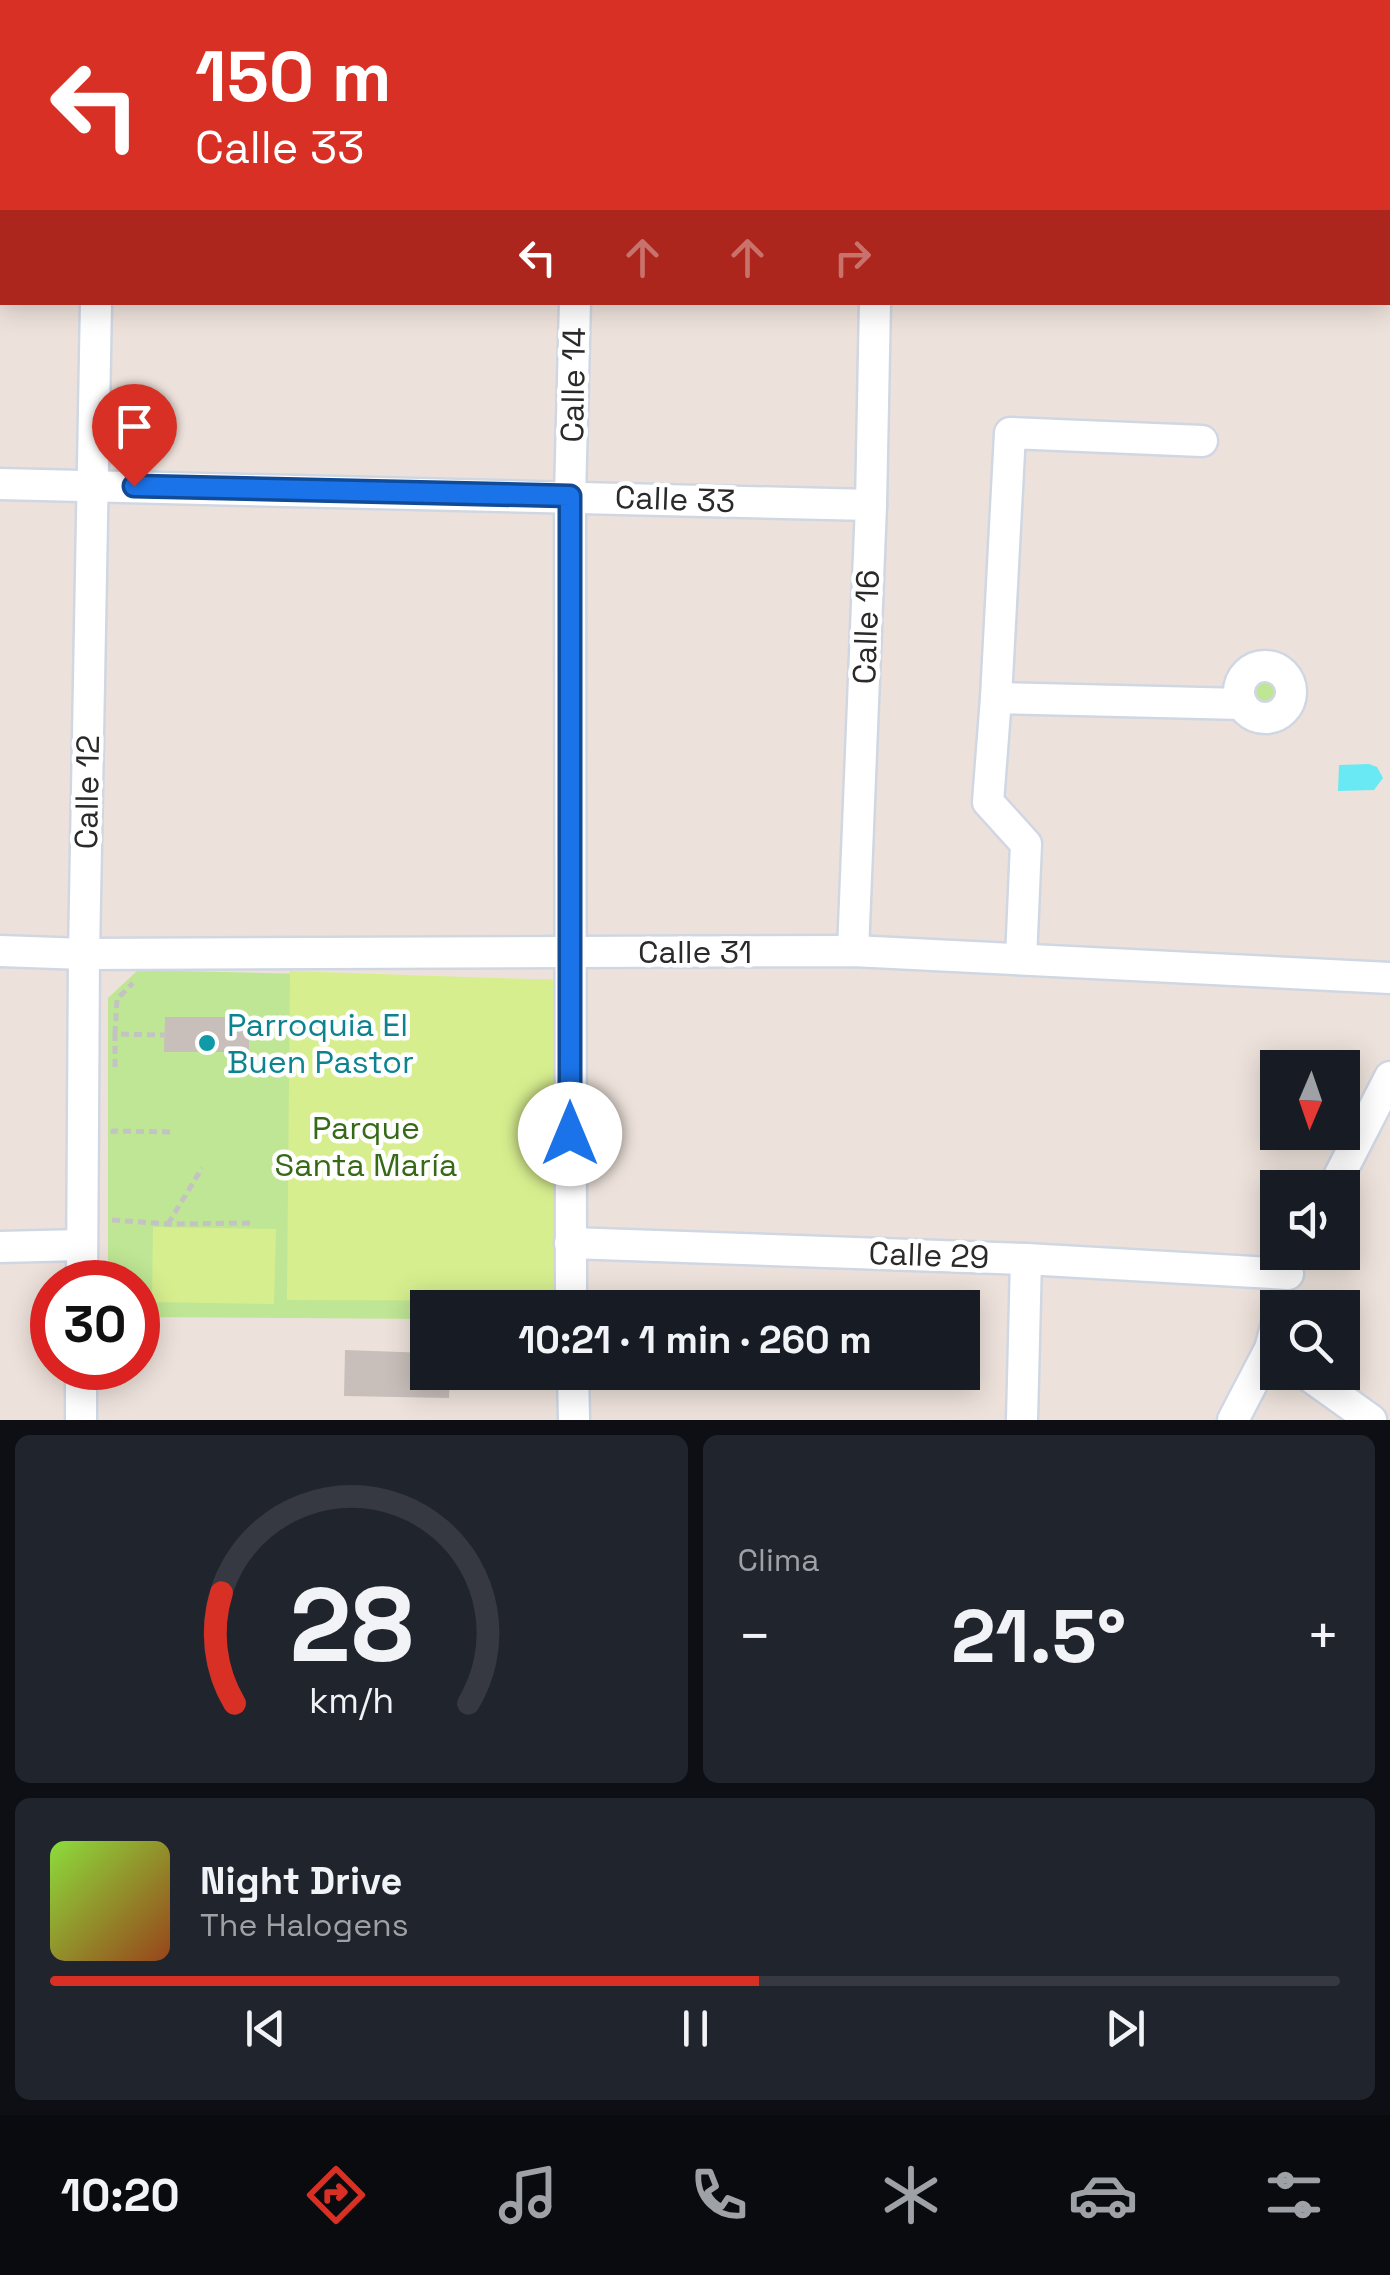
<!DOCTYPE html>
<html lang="es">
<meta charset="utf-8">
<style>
body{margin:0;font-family:"Space Grotesk",sans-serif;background:#20242c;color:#f1f3f6;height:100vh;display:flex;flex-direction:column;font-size:38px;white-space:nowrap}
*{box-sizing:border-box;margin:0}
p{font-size:32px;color:#9ea1a6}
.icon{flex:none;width:55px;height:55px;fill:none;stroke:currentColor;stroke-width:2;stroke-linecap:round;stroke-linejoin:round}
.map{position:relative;height:1420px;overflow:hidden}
.drawer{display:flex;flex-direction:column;gap:15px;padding:15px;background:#0d0f14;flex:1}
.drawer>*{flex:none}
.banner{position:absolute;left:0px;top:0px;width:1390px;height:305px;box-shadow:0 5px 25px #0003;background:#d93025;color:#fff;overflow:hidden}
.needle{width:65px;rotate:182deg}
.fabs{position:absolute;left:1260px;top:1050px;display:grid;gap:20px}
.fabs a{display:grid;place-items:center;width:100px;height:100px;border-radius:0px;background:#171b24;box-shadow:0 5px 25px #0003;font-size:50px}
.speed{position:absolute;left:30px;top:1260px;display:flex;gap:20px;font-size:50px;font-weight:700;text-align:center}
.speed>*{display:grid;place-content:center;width:130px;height:130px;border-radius:50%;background:#171b24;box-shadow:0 5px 25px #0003;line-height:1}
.speed .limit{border:15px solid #d22;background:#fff;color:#111}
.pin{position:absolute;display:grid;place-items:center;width:85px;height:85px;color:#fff;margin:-102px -42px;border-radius:50% 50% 50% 0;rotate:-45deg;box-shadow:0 0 10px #0007}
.pin .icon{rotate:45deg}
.me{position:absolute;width:110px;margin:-55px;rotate:0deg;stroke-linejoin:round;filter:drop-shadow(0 0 8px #0008)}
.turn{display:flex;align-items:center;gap:35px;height:210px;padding:0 30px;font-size:45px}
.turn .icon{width:130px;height:130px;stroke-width:2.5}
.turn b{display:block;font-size:70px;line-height:85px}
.lanes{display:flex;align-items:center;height:95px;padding:0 30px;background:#0003;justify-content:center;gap:50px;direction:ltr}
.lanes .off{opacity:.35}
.big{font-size:75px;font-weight:700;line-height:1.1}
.drawer .widget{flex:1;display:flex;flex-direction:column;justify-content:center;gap:15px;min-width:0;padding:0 35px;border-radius:15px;background:#20242c}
.drawer .dial{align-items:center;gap:0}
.dial svg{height:260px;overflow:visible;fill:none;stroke:#363941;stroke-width:7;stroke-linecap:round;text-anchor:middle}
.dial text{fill:#f1f3f6;stroke:none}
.song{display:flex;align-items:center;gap:30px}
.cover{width:120px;height:120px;border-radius:15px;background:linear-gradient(135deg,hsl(90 70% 55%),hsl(20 70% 35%))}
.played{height:10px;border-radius:5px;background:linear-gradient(90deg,#d93025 55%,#363941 55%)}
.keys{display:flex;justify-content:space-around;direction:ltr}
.heat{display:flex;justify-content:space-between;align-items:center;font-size:55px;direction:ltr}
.drawer .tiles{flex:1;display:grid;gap:15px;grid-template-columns:1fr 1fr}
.widget:last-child{grid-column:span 2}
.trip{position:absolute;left:410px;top:1290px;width:570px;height:100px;border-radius:0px;background:#171b24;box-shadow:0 5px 25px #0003;font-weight:700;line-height:100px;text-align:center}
.tabs{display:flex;height:160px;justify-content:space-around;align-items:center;background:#090b0e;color:#9ea1a6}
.tabs .icon{width:70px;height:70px}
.tabs .on{color:#d93025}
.tabs b{font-size:45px;color:#f1f3f6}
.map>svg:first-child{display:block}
</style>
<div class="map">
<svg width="1390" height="1420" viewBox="0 0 1390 1420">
<rect width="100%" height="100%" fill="#ede2db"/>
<g fill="#bfe694">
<circle cx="1265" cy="693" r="16"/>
<path d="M138,970l419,10 -1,327 -128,1 -1,11 -289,-2v-35h-30v-284z"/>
</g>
<g fill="#d7ee8f">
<path d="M290,971l267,9 -1,321 -269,-1z"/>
<path d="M153,1227l123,2 -2,75 -122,-2z"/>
</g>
<path fill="#68e9f4" d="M1369,764l8,3 6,11 -9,12 -36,1 1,-26z"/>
<g fill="#c8bfba">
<path d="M165,1017h84v35h-85z"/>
<path d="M345,1350l83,3v19h22l-1,26 -105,-2z"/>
</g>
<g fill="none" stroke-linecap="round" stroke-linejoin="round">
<defs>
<g id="street">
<path d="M441,2v-2"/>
<path d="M883,2v-2"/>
<path d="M1352,2v-2"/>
<path d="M0,484l871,21"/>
<circle cx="1265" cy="692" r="26"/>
<path d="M996,698l14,-265 192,8"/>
<path d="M0,951l84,3 769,-3 537,27"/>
<path d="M853,951l18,-446 4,-203"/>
<path d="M1021,959l5,-115 -38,-42 8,-104 246,6"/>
<path d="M1333,1188l57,-111"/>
<path d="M570,1243l456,16 262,15"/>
<path d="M0,1247l82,-2"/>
<path d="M82,1282l2,-328 12,-652"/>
<path d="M571,1308l-1,-812 5,-194"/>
<path d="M573,1372l1,48"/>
<path d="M1304,1372l67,48"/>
<path d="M81,1420v-52"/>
<path d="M1022,1420l4,-161"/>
<path d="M1233,1420l37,-71 8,-30"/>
</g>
<g id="secondary">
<path d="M0,8h2"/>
<path d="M1388,31h2"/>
<path d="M1388,63h2"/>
</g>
</defs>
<use href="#street" stroke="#d0d7e3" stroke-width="35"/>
<use href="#secondary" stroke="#d0d7e3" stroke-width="48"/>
<g stroke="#c3c3c3" stroke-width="5" stroke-dasharray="8 5" stroke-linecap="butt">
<path d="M115,1034l2,-35 16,-16"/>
<path d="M115,1067v-33l50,1"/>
<path d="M113,1134v-3l60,1"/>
<path d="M112,1220l56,4 85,-1"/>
<path d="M168,1224l34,-56"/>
</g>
<use href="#street" stroke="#fff" stroke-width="30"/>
<use href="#secondary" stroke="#fff" stroke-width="42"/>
</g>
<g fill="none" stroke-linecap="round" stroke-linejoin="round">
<defs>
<path id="route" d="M134,486l436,10v638"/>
</defs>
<use href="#route" stroke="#114b97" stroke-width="25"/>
<use href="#route" stroke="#1a73e8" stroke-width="18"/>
</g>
<circle fill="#0f9aa8" stroke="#fff" stroke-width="4" cx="207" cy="1043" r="10"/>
<g text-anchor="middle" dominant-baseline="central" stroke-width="9" stroke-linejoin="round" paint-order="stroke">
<g font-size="32" fill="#2a2a2a" stroke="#fff">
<text transform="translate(573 385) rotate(-89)">Calle 14</text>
<text transform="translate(675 499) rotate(2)">Calle 33</text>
<text transform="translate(866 627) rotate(-88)">Calle 16</text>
<text transform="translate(87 792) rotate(-89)">Calle 12</text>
<text x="695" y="952">Calle 31</text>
<text transform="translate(929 1255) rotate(2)">Calle 29</text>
</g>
<g font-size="32" fill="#0d838f" stroke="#fff" text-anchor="start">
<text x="227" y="1025">Parroquia El<tspan x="227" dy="37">Buen Pastor</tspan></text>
</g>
<g font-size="32" fill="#376a16" stroke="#fff">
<text x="366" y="1128">Parque<tspan x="366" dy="37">Santa María</tspan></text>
</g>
</g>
</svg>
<div class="fabs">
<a><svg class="needle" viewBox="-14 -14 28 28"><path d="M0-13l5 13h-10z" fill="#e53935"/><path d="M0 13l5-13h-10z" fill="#9ea1a6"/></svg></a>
<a><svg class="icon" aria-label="sound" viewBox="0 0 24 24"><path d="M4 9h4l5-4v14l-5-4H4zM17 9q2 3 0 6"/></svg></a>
<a><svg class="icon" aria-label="search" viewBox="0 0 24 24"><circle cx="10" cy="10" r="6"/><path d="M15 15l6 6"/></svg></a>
</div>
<div class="speed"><div class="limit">30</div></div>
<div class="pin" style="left:134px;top:486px;background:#d93025"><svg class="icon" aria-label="arrive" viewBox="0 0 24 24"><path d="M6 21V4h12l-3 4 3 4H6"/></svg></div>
<svg class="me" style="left:570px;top:1134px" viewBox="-20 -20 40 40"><circle r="19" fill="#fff"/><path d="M0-13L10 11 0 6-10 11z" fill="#1a73e8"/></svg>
<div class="trip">10:21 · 1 min · 260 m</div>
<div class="banner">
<div class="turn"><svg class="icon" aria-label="left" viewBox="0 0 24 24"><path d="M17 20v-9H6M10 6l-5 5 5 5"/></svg><div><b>150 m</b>Calle 33</div></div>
<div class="lanes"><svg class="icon" aria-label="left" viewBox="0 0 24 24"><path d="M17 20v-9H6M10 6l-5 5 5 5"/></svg><svg class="icon off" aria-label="ahead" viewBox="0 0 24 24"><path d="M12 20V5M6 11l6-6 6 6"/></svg><svg class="icon off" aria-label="ahead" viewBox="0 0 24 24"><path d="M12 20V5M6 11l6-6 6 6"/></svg><svg class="icon off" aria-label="right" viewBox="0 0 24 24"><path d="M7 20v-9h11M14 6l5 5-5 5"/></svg></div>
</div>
</div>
<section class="drawer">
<div class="tiles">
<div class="widget dial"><svg viewBox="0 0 100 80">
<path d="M14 69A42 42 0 1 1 86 69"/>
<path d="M14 69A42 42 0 0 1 10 35" stroke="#d93025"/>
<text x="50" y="56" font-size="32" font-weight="700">28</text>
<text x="50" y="72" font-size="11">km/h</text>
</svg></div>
<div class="widget"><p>Clima</p>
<div class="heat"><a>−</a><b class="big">21.5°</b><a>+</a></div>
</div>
<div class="widget">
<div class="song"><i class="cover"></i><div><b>Night Drive</b><p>The Halogens</p></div></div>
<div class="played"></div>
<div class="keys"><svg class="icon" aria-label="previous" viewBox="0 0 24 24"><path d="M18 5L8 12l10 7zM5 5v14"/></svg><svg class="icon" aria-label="pause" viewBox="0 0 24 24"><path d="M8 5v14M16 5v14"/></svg><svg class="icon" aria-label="next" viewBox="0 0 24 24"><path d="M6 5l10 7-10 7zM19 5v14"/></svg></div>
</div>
</div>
</section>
<nav class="tabs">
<b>10:20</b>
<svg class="icon on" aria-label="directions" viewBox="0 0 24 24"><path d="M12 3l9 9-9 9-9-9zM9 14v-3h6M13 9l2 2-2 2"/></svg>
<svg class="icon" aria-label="music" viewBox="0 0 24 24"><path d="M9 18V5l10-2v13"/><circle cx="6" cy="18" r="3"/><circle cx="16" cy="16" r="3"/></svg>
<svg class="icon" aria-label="phone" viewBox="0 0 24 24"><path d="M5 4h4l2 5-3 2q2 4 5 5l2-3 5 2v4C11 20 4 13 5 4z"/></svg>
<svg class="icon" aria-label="climate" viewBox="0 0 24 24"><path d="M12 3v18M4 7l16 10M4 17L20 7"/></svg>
<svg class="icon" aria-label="car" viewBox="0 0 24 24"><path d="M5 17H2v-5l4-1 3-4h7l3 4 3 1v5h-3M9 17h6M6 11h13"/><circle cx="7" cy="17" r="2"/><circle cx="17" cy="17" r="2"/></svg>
<svg class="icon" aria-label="filters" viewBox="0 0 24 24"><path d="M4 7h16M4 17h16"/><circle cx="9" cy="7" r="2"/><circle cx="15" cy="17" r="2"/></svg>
</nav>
